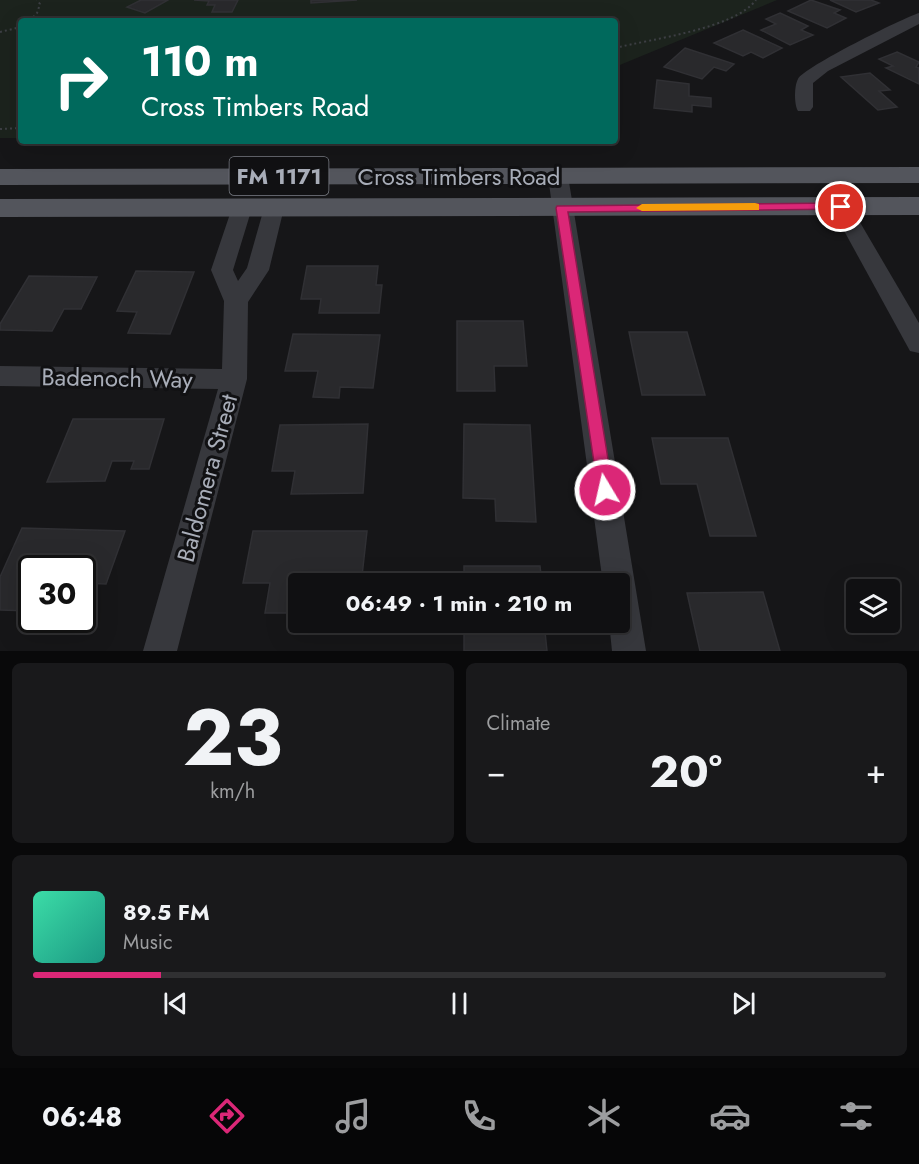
<!DOCTYPE html>
<meta charset="utf-8">
<style>
body{margin:0;font-family:Jost,sans-serif;background:#19191b;color:#f1f3f6;height:100vh;display:flex;flex-direction:column;font-size:22px;white-space:nowrap}
*{box-sizing:border-box;margin:0}
p{font-size:20px;color:#9c9d9f}
.icon{flex:none;width:33px;height:33px;fill:none;stroke:currentColor;stroke-width:2;stroke-linecap:round;stroke-linejoin:round}
.map{position:relative;height:651px;overflow:hidden}
.sheet{display:flex;flex-direction:column;gap:12px;padding:12px;background:#09090a;flex:1}
.sheet>*{flex:none}
.hud{position:absolute;left:18px;top:18px;width:600px;height:126px;border-radius:6px;box-shadow:0 6px 24px #0002,0 0 0 2px #303032;background:#00695c;color:#fff;overflow:hidden}
.fabs{position:absolute;left:846px;top:579px;display:grid;gap:12px}
.fabs a{display:grid;place-items:center;width:54px;height:54px;border-radius:6px;background:#101012;box-shadow:0 6px 24px #0002,0 0 0 2px #303032;font-size:30px}
.speed{position:absolute;left:18px;top:555px;display:flex;gap:12px;font-size:30px;font-weight:700;text-align:center}
.speed>*{display:grid;place-content:center;width:78px;height:78px;border-radius:50%;background:#101012;box-shadow:0 6px 24px #0002,0 0 0 2px #303032;line-height:1}
.speed .limit{border:3px solid #111;border-radius:9px;background:#fff;color:#111}
.pin{position:absolute;display:grid;place-items:center;width:51px;height:51px;color:#fff;margin:-26px;border:3px solid #fff;border-radius:50%;box-shadow:0 2px 6px #0007}
.me{position:absolute;width:66px;margin:-33px;rotate:351deg;stroke-linejoin:round;filter:drop-shadow(0 0 4px #0008)}
.turn{display:flex;align-items:center;gap:21px;height:126px;padding:0 24px;font-size:27px}
.turn .icon{width:78px;height:78px;stroke-width:2.5}
.turn b{display:block;font-size:42px;line-height:51px}
.big{font-size:45px;font-weight:700;line-height:1.1}
.sheet .card{flex:1;display:flex;flex-direction:column;justify-content:center;gap:9px;min-width:0;padding:0 21px;border-radius:9px;background:#19191b}
.sheet .dial{align-items:center;gap:0}
.dial b{font-size:78px;line-height:1}
.song{display:flex;align-items:center;gap:18px}
.cover{width:72px;height:72px;border-radius:9px;background:linear-gradient(135deg,hsl(160 70% 55%),hsl(170 70% 35%))}
.played{height:6px;border-radius:3px;background:linear-gradient(90deg,#db2777 15%,#303032 15%)}
.keys{display:flex;justify-content:space-around;direction:ltr}
.heat{display:flex;justify-content:space-between;align-items:center;font-size:33px;direction:ltr}
.sheet .tiles{flex:1;display:grid;gap:12px;grid-template-columns:1fr 1fr}
.card:last-child{grid-column:span 2}
.trip{position:absolute;left:288px;top:573px;width:342px;height:60px;border-radius:6px;background:#101012;box-shadow:0 6px 24px #0002,0 0 0 2px #303032;font-weight:700;line-height:60px;text-align:center}
.dock{display:flex;height:96px;justify-content:space-around;align-items:center;background:#060607;color:#9c9d9f}
.dock .icon{width:42px;height:42px}
.dock .active{color:#db2777}
.dock b{font-size:27px;color:#f1f3f6}
.map>svg:first-child{display:block}
</style>
<div class="map">
<svg width="919" height="651" viewBox="0 0 919 651">
<rect width="100%" height="100%" fill="#161618"/>
<path fill="#1c231d" d="M0,0h777l-162,67v-46h-594v117h-21z"/>
<g fill="#29292c" stroke="#303034" stroke-width="1.5">
<path d="M141,0h27l-23,13 -18,-6z"/>
<path d="M194,0h44l-6,12h-20l3,-7h-8l2,-4z"/>
<path d="M311,0h46l-46,3z"/>
<path d="M811,0l29,10 -6,3 12,5 -19,10 -39,-17z"/>
<path d="M830,0h41l8,3 -23,9z"/>
<path d="M780,13l28,13 -7,4 12,5 -23,10 -29,-15 15,-6 -10,-5z"/>
<path d="M743,30l39,18 -19,10 -12,-6 -8,4 -29,-13z"/>
<path d="M685,48l49,16 -8,7 -12,-4 -12,12 -38,-12z"/>
<path d="M897,52l22,10 -3,5 3,1v16l-33,-16 7,-2 -14,-7z"/>
<path d="M870,73l20,17 -11,1 18,16 -19,3 -37,-33z"/>
<path d="M657,80l32,4v12l22,2v9l-19,-2v7l-38,-4z"/>
<path d="M307,266h71l-2,19h6l-3,28h-60l2,-14h-20z"/>
<path d="M136,271l58,1 -24,62 -42,-1 9,-21 -20,-1z"/>
<path d="M29,276l68,1 -16,32h-17l-12,22 -52,-1v-6z"/>
<path d="M457,321h66l4,45h-33l1,25h-38z"/>
<path d="M629,332h58l18,63h-63z"/>
<path d="M293,334l87,1 -7,53 -33,-1 -1,11 -26,-1 5,-26h-33z"/>
<path d="M73,419h91l-15,50h-18l3,-8h-22l-7,20 -58,1z"/>
<path d="M368,424l-5,69 -72,1 4,-23h-23l8,-46z"/>
<path d="M464,424l66,1 6,97 -40,-1 -1,-22 -32,-1z"/>
<path d="M652,438h76l28,98h-46l-13,-52h-36z"/>
<path d="M22,528l103,3 -19,53 -22,-1 -2,4v-19h-50v43l-32,-1v-33z"/>
<path d="M253,531h114l-5,45h-7l-1,8h-56v29h-33l5,-30h-27z"/>
<path d="M464,566h76l2,18h-78z"/>
<path d="M763,592l17,59h-80l-13,-58z"/>
<path d="M34,620h36l-2,6 -36,-1z"/>
<path d="M464,622h80l3,29h-83z"/>
</g>
<g fill="none" stroke-linecap="round" stroke-linejoin="round">
<g stroke="#3d3f44" stroke-width="2" stroke-dasharray="2 3" stroke-linecap="butt">
<path d="M30,21l7,-8 3,-9 -3,-4"/>
<path d="M0,32l21,-5"/>
<path d="M615,48c36,-9 119,-19 141,-48"/>
<path d="M0,129l21,-1"/>
</g>
<g fill="#37383d" fill-rule="evenodd">
<path d="M919,13v11l-91,47 -15,12v24l-3,4h-12c-4,-6 -4,-25 0,-32 6,-12 105,-61 121,-66z"/>
<path d="M558,170l7,2 3,4 78,475h-34l-3,-29h11v-38h-17l-55,-408 3,-4z"/>
<path d="M841,200l7,2 3,5 68,116v30l-9,-2 -79,-144 3,-5z"/>
<path d="M242,201l7,2 3,5 -19,62 5,11 9,-13 17,-60 3,-5 7,-2 7,2 3,5 -15,62 -21,32 -1,77 -70,272h-34l75,-262 -218,-3v-20l222,3 2,-68 -13,-31 21,-62 3,-5z"/>
</g>
<g fill="#53555c" fill-rule="evenodd">
<path d="M919,167v16l-919,2v-16z"/>
<path d="M919,197v18l-919,2v-18z"/>
</g>
</g>
<path fill="#db2777" stroke="#8e194d" stroke-width="1.5" d="M841,203l6,4 -2,2 -277,3 45,278 -2,6 -6,2 -6,-2 -43,-288 1,-2z"/>
<path fill="#f59e0b" d="M755,203l4,1v6l-117,1 -6,-3 6,-4z"/>
<g text-anchor="middle" dominant-baseline="central" stroke-width="6" stroke-linejoin="round" paint-order="stroke">
<rect fill="#111113" stroke="#7b7e86" stroke-width="1.5" x="229.5" y="157" width="99" height="38" rx="4.5"/>
<g font-size="22" font-weight="bold" fill="#a8adb8">
<text x="279" y="176">FM 1171</text>
</g>
<g font-size="24" fill="#a8adb8" stroke="#111113">
<text x="459" y="176">Cross Timbers Road</text>
<text transform="translate(117 378) rotate(1)">Badenoch Way</text>
<text transform="translate(207 478) rotate(-75)">Baldomera Street</text>
</g>
</g>
</svg>
<div class="fabs">
<a><svg class="icon" aria-label="layers" viewBox="0 0 24 24"><path d="M12 4l9 5-9 5-9-5zM3 14l9 5 9-5"/></svg></a>
</div>
<div class="speed"><div class="limit">30</div></div>
<div class="pin" style="left:841px;top:207px;background:#d93025"><svg class="icon" aria-label="arrive" viewBox="0 0 24 24"><path d="M6 21V4h12l-3 4 3 4H6"/></svg></div>
<svg class="me" style="left:605px;top:490px" viewBox="-20 -20 40 40"><circle r="17" fill="#db2777" stroke="#fff" stroke-width="3"/><path d="M0-11L8 9 0 5-8 9z" fill="#fff"/></svg>
<div class="trip">06:49 · 1 min · 210 m</div>
<div class="hud">
<div class="turn"><svg class="icon" aria-label="right" viewBox="0 0 24 24"><path d="M7 20v-9h11M14 6l5 5-5 5"/></svg><div><b>110 m</b>Cross Timbers Road</div></div>
</div>
</div>
<section class="sheet">
<div class="tiles">
<div class="card dial"><b>23</b><p>km/h</p></div>
<div class="card"><p>Climate</p>
<div class="heat"><a>−</a><b class="big">20°</b><a>+</a></div>
</div>
<div class="card">
<div class="song"><i class="cover"></i><div><b>89.5 FM</b><p>Music</p></div></div>
<div class="played"></div>
<div class="keys"><svg class="icon" aria-label="previous" viewBox="0 0 24 24"><path d="M18 5L8 12l10 7zM5 5v14"/></svg><svg class="icon" aria-label="pause" viewBox="0 0 24 24"><path d="M8 5v14M16 5v14"/></svg><svg class="icon" aria-label="next" viewBox="0 0 24 24"><path d="M6 5l10 7-10 7zM19 5v14"/></svg></div>
</div>
</div>
</section>
<nav class="dock">
<b>06:48</b>
<svg class="icon active" aria-label="directions" viewBox="0 0 24 24"><path d="M12 3l9 9-9 9-9-9zM9 14v-3h6M13 9l2 2-2 2"/></svg>
<svg class="icon" aria-label="music" viewBox="0 0 24 24"><path d="M9 18V5l10-2v13"/><circle cx="6" cy="18" r="3"/><circle cx="16" cy="16" r="3"/></svg>
<svg class="icon" aria-label="phone" viewBox="0 0 24 24"><path d="M5 4h4l2 5-3 2q2 4 5 5l2-3 5 2v4C11 20 4 13 5 4z"/></svg>
<svg class="icon" aria-label="climate" viewBox="0 0 24 24"><path d="M12 3v18M4 7l16 10M4 17L20 7"/></svg>
<svg class="icon" aria-label="car" viewBox="0 0 24 24"><path d="M5 17H2v-5l4-1 3-4h7l3 4 3 1v5h-3M9 17h6M6 11h13"/><circle cx="7" cy="17" r="2"/><circle cx="17" cy="17" r="2"/></svg>
<svg class="icon" aria-label="filters" viewBox="0 0 24 24"><path d="M4 7h16M4 17h16"/><circle cx="9" cy="7" r="2"/><circle cx="15" cy="17" r="2"/></svg>
</nav>
